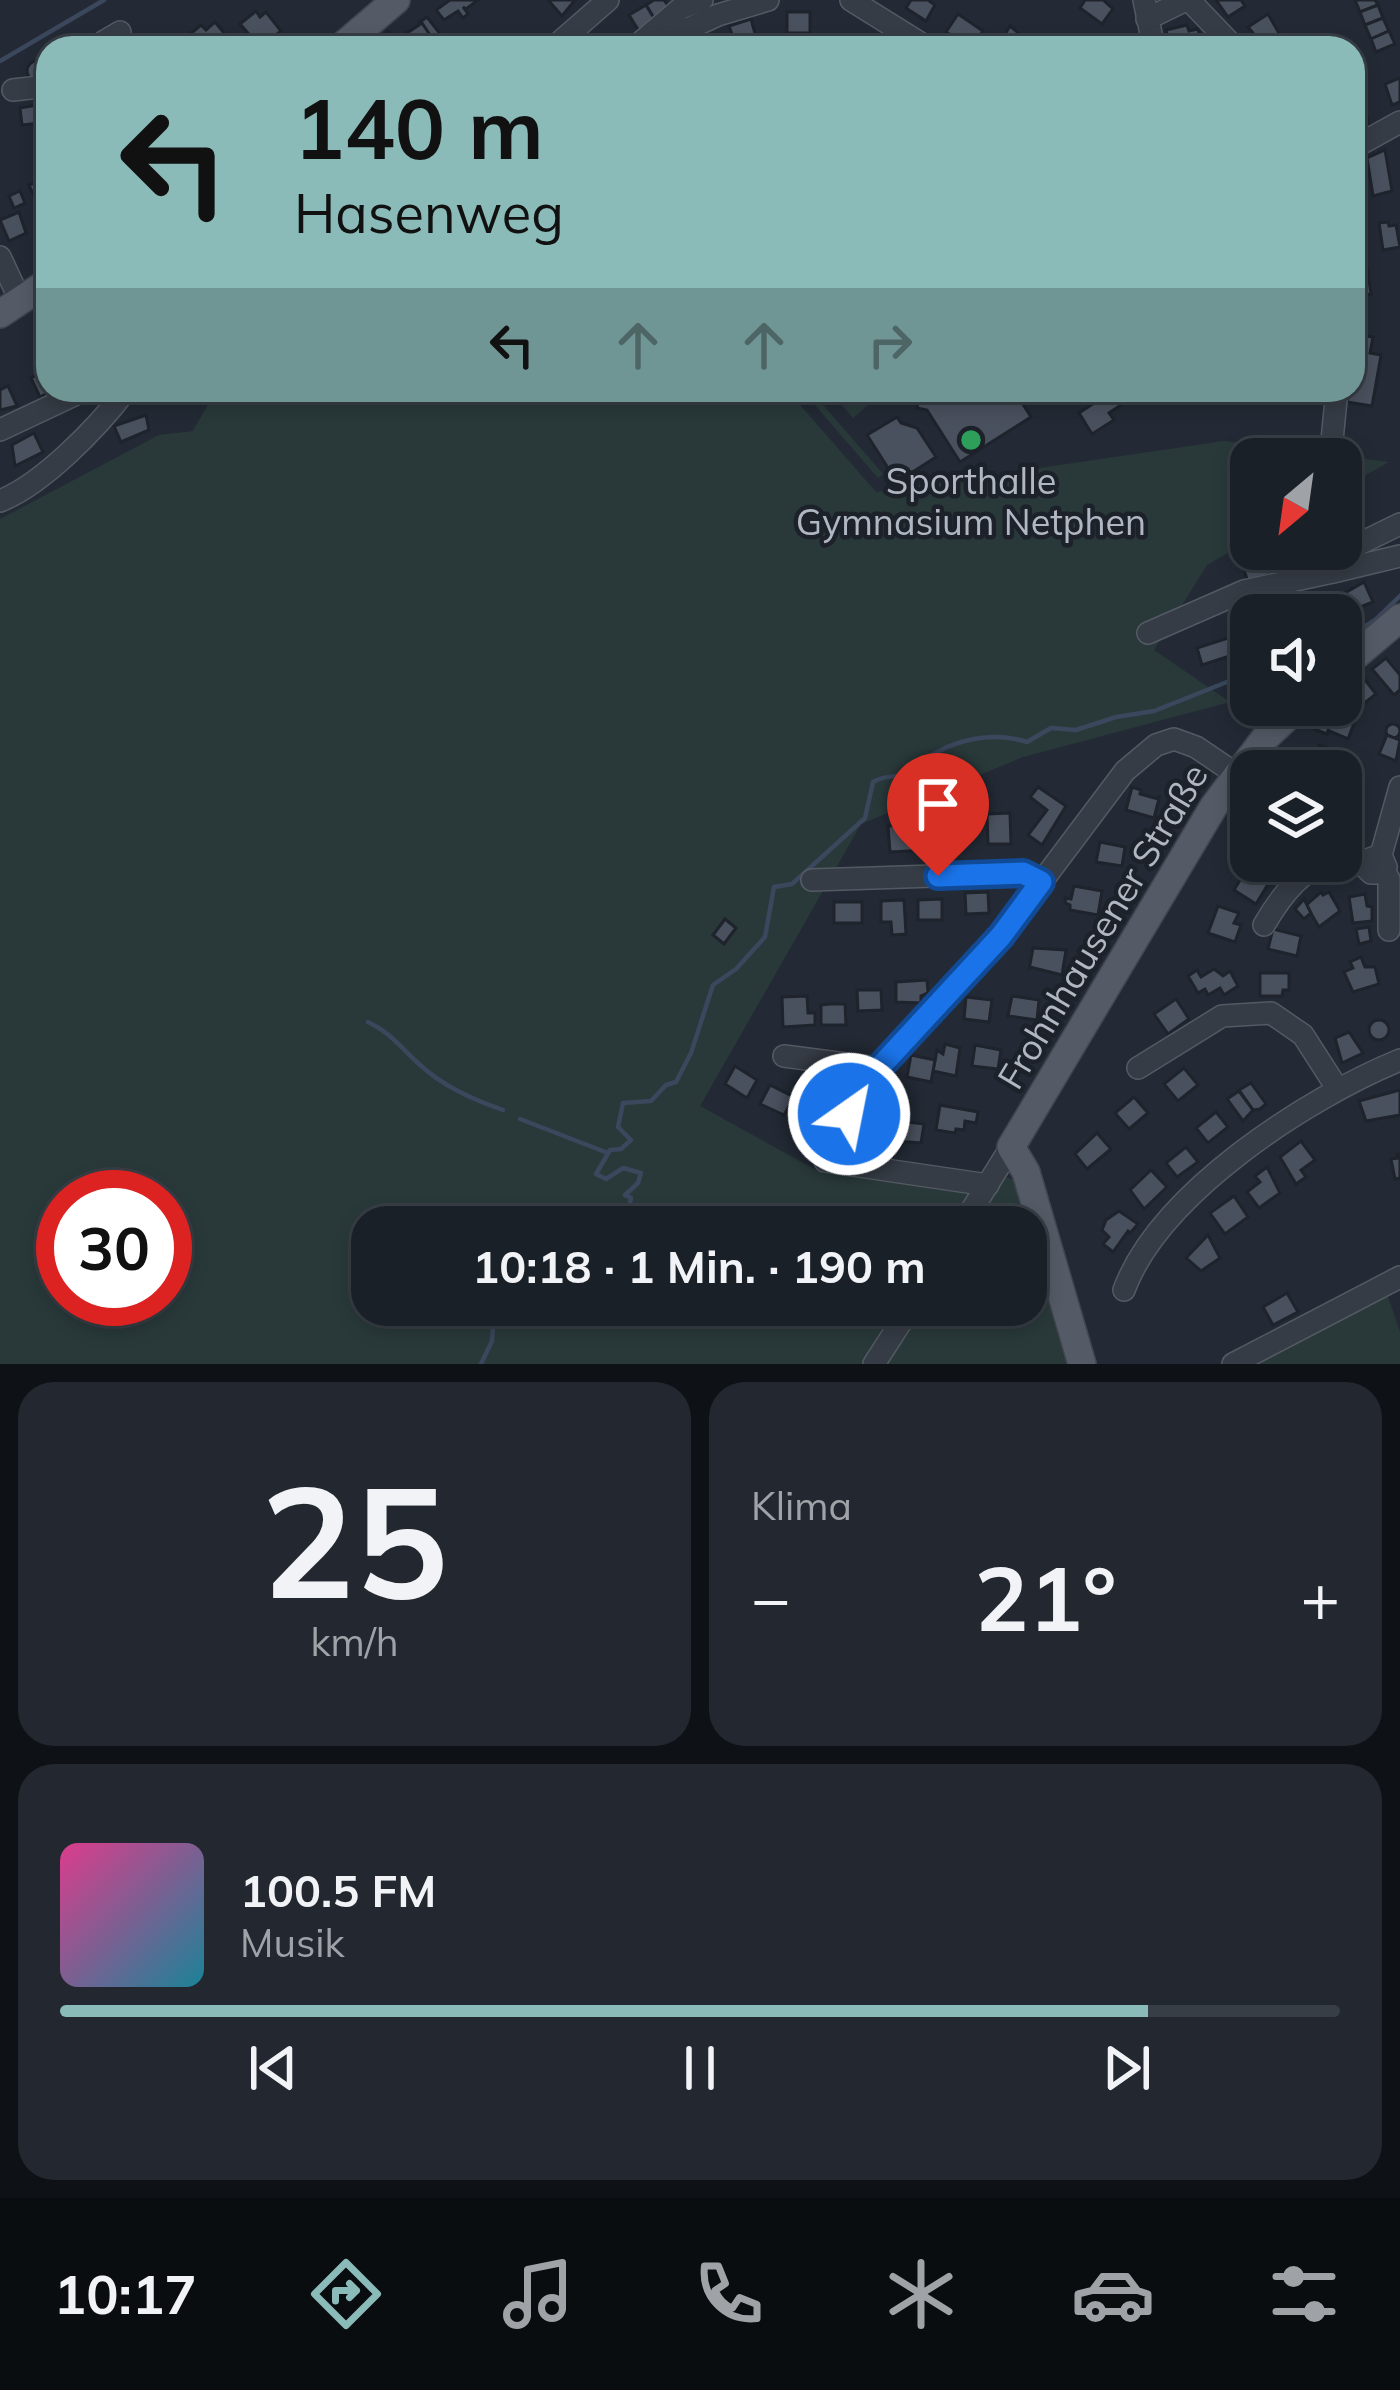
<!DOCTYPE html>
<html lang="de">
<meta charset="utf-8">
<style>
body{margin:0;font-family:Mulish,sans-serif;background:#232830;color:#f1f3f6;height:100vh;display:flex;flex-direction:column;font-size:45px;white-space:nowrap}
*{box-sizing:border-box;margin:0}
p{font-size:39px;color:#9fa3a8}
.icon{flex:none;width:66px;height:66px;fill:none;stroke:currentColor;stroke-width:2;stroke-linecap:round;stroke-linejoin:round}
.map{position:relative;height:1364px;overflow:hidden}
.sheet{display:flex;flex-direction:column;gap:18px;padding:18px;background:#0e1216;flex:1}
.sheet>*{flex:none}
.top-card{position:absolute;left:36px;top:36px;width:1329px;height:366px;border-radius:36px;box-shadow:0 6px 18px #0003,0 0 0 3px #383e45;background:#8bbbb9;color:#111;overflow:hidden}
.needle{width:78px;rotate:209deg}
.buttons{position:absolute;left:1230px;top:438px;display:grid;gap:24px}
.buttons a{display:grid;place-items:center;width:132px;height:132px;border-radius:24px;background:#1a2028;box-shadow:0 6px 18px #0003,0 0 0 3px #383e45;font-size:60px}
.speed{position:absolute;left:36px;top:1170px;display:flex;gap:24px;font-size:60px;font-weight:700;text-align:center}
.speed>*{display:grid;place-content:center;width:156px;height:156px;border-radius:50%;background:#1a2028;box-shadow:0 6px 18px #0003,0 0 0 3px #383e45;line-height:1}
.speed .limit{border:18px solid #d22;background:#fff;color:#111}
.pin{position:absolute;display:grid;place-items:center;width:102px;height:102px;color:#fff;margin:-123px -51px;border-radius:50% 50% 50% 0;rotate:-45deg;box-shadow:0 0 12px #0007}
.pin .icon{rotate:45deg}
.me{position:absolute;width:132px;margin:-66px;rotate:33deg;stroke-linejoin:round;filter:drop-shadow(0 0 9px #0008)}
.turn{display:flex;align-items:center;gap:42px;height:252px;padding:0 60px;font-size:54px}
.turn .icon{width:156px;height:156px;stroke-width:2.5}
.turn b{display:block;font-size:84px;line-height:102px}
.lanes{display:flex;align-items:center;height:114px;padding:0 60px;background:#0003;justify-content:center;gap:60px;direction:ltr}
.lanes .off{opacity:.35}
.big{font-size:90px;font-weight:700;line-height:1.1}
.sheet .card{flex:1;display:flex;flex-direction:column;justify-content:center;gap:18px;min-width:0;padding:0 42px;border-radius:36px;background:#232830}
.sheet .dial{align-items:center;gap:0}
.dial b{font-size:156px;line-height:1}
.song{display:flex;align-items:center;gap:36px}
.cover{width:144px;height:144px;border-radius:18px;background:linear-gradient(135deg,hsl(330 70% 55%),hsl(190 70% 35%))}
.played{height:12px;border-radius:6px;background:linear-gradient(90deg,#8bbbb9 85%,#383e45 85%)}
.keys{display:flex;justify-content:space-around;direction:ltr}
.heat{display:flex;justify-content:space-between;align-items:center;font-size:66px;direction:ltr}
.sheet .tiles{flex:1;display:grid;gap:18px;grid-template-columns:1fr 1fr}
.card:last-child{grid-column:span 2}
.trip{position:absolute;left:351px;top:1206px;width:696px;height:120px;border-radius:36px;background:#1a2028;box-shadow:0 6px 18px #0003,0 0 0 3px #383e45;font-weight:700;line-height:120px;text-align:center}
.tabs{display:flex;height:192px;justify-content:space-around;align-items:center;background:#0a0d10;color:#9fa3a8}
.tabs .icon{width:84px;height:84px}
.tabs .active{color:#8bbbb9}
.tabs b{font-size:54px;color:#f1f3f6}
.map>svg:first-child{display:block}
</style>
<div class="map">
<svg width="1400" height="1364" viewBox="0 0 1400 1364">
<rect width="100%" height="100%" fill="#232a35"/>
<g fill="#29393a" fill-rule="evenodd">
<path d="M216,390h571l89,102 348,-51 165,21 -48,27v-30h-90v81l-44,25 -53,85 76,52 -207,55 -162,67 -161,282 116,64 174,23 11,-16 19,3 59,184h-1079v-845l159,-84 34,-4zM63,1197h102v102h-102zM372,1227h654v78h-654z"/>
<path d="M802,390h8l73,84 -5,4z"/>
<path d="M829,390h56l-32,28z"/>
<path d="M1387,1294l13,38v32h-151z"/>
</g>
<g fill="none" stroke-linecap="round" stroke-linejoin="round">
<g stroke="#3a475c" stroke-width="4.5">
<path d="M0,61l104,-61"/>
<path d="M1341,642l34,-22 25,-24"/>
<path d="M368,1022c22,10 33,26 51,42 25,23 53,35 84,46"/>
<path d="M520,1119l88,34"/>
<path d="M606,1227l23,-18 2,-11 -6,-3 13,-12 3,-10 -18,-5 -17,11 -10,-5 14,-24 11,-1 10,-9 -13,-13 5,-24 28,-2 15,-16 10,-3 15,-29 22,-68 23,-16 29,-32 9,-50 18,-3 73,-66 8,-36c13,-8 25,-4 37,-9 4,-1 12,-11 15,-13 28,-21 68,-29 102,-18l24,-14 25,2 40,-13 38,-6 73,-29 24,-3"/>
<path d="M481,1364l11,-23 1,-15 -6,-21"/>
</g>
</g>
<g fill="#4a515e" stroke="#1e232c" stroke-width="3">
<path d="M450,0h28l-12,9 -3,-2 5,7 -5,4 -5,-7 -14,9 -8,-10z"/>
<path d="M575,0l-13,16 -13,-15v-1z"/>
<path d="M654,0h10l7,10 -16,10 -9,-15z"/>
<path d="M911,0h17l7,5 -9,16 -20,-13z"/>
<path d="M1085,0h18l10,9 -11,15 -22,-16z"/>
<path d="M1216,0h25l4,6 -17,11z"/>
<path d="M1355,0h20l3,5 -18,7z"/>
<path d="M646,5l9,15 -16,11 -10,-16z"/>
<path d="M1378,5l5,13 -18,7 -5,-13z"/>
<path d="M256,11l4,6 6,-5 15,19 -5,4 5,6 -9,7h-11l-21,-24z"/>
<rect x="787" y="12" width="23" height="21"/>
<path d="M958,14l25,17 -12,17 -25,-16z"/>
<path d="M1268,14l16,28 -9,6h-10l-17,-21z"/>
<path d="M427,17l14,18 -7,6 -14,-19z"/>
<path d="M1383,18l6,13 -18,8 -6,-14z"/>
<path d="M751,19l5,18 -21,6 -6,-17z"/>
<path d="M215,22l19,23 -3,3h-41l-7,-8 18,-15 5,5z"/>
<path d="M422,23l10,15 -12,8 -2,-3 -14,5 -6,-9z"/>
<path d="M1187,25l2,6 9,-2 5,19h-33l-4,-18z"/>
<path d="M1010,26l22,18 -3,4 -32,-1z"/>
<path d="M388,31l12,17h-32z"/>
<path d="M1389,31l6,13 -19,8 -5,-13z"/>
<path d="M1118,35l9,9 -2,4h-20z"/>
<circle cx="37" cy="71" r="10"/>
<path d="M1400,78v24l-8,3 -7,-21z"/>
<path d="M1359,92l10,31 -9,3 -7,-22v-10z"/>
<path d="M47,103l1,20h-8l-3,-18z"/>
<path d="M37,105l3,18 -18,2 -2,-17z"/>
<path d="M1385,150l7,41 -19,5 -6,-38z"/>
<path d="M48,177v24l-10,4 -9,-20z"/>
<path d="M20,191l5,12 -11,5 -5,-12z"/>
<path d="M48,201v25h-1l-9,-21z"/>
<path d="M19,212l7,21 -17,8 -9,-21z"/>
<path d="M1388,222l1,4 7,-1 4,22 -17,3 -4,-27z"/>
<path d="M1367,267l4,27 -18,2v-27z"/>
<path d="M1358,335l15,2 -3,16 11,2 -9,51 -25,-4 2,-12h4z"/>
<path d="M48,369v21h5l-13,7 -9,-19z"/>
<path d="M8,386l9,20 -17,4v-20z"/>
<path d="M1014,390l17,27 -71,45 -33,-52 -10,-2 2,-9 -5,-8z"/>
<path d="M1094,390h26l7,11 -18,12 5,7 -22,14 -13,-21 21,-14z"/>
<path d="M146,415l3,15 -28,12 -7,-16z"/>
<path d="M897,417l4,6 16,5 19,29 -39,25 -30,-47z"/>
<path d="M34,433l9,19 -28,14 -3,-21z"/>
<path d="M1349,514l9,22 -17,7v-26z"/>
<path d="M1280,549h28l2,6 -23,10z"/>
<path d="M1265,556l6,18 -23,8 -6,-18z"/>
<path d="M1364,582l9,20 -33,13 -7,-15z"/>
<path d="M1231,637l5,17 -34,11 -5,-17z"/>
<path d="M1386,658l14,17v15l-6,5 -22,-26z"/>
<path d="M1362,676l14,18 -14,11 -14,-18z"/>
<path d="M1336,710l20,8 -8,21 -21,-9z"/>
<path d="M1318,719l12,5 -3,10 -13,-5z"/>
<circle cx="1393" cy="731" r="7"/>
<path d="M1387,735l13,5 -4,21 -17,-7z"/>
<path d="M1319,745l19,6 -7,20 -18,-10z"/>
<path d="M1038,787l28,19 -24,39 -14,-10 19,-25 -17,-13z"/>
<path d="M1132,787l9,3 -1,4 18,5 2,-4 -6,23 -28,-8z"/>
<path d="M1010,813l1,31h-23l-1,-30z"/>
<path d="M958,817v5l14,-1 1,18 -23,2 -1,-23z"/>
<path d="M916,820h11l2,30 -39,2 -2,-26 28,-1z"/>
<path d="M1100,842l25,5 -3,19 -26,-4z"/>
<path d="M1251,862l22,14 -17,28 -22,-14z"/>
<path d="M1074,886l28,5 -4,24 -28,-5v-5l-5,-2 1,-5 5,1z"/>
<path d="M988,892l1,21 -23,1 -1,-21z"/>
<path d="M1321,892l2,3 6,-3 11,19 -21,16 -13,-22z"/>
<path d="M1365,894l2,12 5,1v14l-19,2 -4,-26z"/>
<path d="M942,899v21h-24v-20z"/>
<path d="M1304,899l7,14 -7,6 -9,-10z"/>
<path d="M904,900l2,34 -14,1 -1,-13h-10v-21z"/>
<rect x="834" y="902" width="28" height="21"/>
<path d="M1218,906l21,7 -5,10 7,2 -6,17 -27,-9z"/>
<path d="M725,919l11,9 -12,16 -11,-9z"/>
<path d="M1369,927l2,14 -12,3 -3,-15z"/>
<path d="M1273,929l28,7 -4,20 -29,-7z"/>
<path d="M1033,948l33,2 -4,25 -32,-8 -1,3z"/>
<path d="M1361,957l4,10h10l4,17 -26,8 -9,-20 9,-4 -3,-6z"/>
<path d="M1214,969l9,7 7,-5 8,15 -14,9 -4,-7 -12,7 -3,-6 -7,4 -10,-17 9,-6 4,7z"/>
<path d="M1260,973h29v17h-6l-1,6h-22z"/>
<path d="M927,980l1,13 -7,3v7l-25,-1v-20z"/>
<path d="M857,990h24l1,20 -24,1z"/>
<path d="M807,996l1,17h7v12l-32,2 -1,-30z"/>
<path d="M1012,996l27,4 -2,20 -29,-4z"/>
<path d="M966,997l26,3 -3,22 -25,-3z"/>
<path d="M1176,999l13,20 -21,15 -14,-20z"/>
<path d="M830,1004h15l1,21h-25v-20z"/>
<circle cx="1379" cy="1030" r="10"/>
<path d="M1349,1032l14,21 -21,10 -7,-25z"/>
<path d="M945,1044l15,4 -4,28 -23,-5 4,-21 6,4z"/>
<path d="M975,1045l26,5 -3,19 -26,-3z"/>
<path d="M911,1055l24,5 -4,22 -24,-5z"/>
<path d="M735,1066l22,14 -10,18 -22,-14z"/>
<path d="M1184,1068l14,17 -20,16 -14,-17z"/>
<path d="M1251,1083l15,21 -6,5 -7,1 -14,-20z"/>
<path d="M770,1085l24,12 -10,18 -24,-11z"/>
<path d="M1400,1090v25l-34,6 -7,-20z"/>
<path d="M1239,1091l14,19 -10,11 -16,-22z"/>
<path d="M1134,1097l14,16 -19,16 -14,-16z"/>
<path d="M811,1099l23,12 -10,17 -23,-10z"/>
<path d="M940,1105l38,7 -2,11 -11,-2 -1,9 -8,-1 -1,4 -19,-3z"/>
<path d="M1216,1112l12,15 -20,16 -12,-15z"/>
<path d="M899,1121l25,3 -3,19 -25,-2z"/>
<path d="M859,1124l25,4 -3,20 -26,-3z"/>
<path d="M1097,1133l14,16 -24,20 -12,-15z"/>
<path d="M1301,1141l14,19 -14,10 5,7 -10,7 -16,-27z"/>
<path d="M1186,1147l12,15 -21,15 -11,-14z"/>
<path d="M1397,1154h3v24l-5,1 -4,-20 7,-1z"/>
<path d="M1267,1167l13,26 -21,15 -12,-16 13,-10 -5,-6z"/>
<path d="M1151,1170l16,17 -23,22 -14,-19z"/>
<path d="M1234,1196l14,21 -23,17 -15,-21z"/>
<path d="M1119,1211l19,13 -8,9 -2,-2 -15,21 -10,-8 6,-7 -7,-7 4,-10z"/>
<path d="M1208,1235l12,23 -19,13 -15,-13z"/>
<path d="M1287,1293l11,19 -25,13 -10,-18z"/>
</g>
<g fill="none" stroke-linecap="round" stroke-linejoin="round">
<defs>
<g id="minor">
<path d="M851,0l77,48"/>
<path d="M1144,0l10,48"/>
<path d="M1189,0l46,48"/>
<path d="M1147,19l39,-19"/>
<path d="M640,43l41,-35 21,-8"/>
<path d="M104,48l-1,-6 17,-10"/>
<path d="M553,48l55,-48"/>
<path d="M646,48l72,-33 50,-15"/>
<path d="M13,90l35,-4"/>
<path d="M1353,148l47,-26"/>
<path d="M0,257l21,45"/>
<path d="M0,430l85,-40"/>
<path d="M1332,440l5,-50"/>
<path d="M0,501c43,-17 98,-74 126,-111"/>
<path d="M1333,572l67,-16"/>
<path d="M1148,633l96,-42 89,-19 20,-25 47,-23"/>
<path d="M1381,855l-14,5 -1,8 5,5h11l4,-6 -5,-12 19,-68"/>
<path d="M1384,871l5,8v51"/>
<path d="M812,880l211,-7 18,9"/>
<path d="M1264,925c15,-26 37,-57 67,-64"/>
<path d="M784,1056l93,12"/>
<path d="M1138,1068l84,-52 49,-3 32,22 34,53"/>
<path d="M988,1185l-163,-24 52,-93 124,-132 124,-165 31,-26 18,-6 22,8 40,27"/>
<path d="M961,1227l50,-80"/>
<path d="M1124,1290c36,-97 183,-192 276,-230"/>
<path d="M874,1364l38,-59"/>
<path d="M1233,1364l167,-87"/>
</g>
<g id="major">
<path d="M340,48l56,-48"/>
<path d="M0,314l48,-32"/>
<path d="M1341,668l59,-50"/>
<path d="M1082,1364l-56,-192 -15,-25 203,-341 51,-68 35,-33"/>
</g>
</defs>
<use href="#minor" stroke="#545a63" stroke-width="24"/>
<use href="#major" stroke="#40454f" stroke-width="30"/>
<use href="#minor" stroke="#363c46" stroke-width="21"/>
<use href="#major" stroke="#545b66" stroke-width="27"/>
</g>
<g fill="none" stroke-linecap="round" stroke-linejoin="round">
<defs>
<path id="route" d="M849,1114l29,-45 123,-133 40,-54 -18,-9 -85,3"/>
</defs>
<use href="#route" stroke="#114b97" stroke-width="30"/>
<use href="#route" stroke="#1a73e8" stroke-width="21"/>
</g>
<circle fill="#2e9e5b" stroke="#1c212a" stroke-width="4.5" cx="971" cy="440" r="12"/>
<g text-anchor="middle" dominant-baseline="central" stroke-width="9" stroke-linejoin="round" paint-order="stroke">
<g font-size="36" fill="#b1b7c2" stroke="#1c212a">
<text x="971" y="480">Sporthalle<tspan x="971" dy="41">Gymnasium Netphen</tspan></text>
</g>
<g font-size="36" fill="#b1b7c2" stroke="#1c212a">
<text transform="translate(1102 926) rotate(-59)">Frohnhausener Straße</text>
</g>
</g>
</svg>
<div class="buttons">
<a><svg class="needle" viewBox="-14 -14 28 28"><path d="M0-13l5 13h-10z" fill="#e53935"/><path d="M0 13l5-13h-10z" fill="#9fa3a8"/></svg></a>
<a><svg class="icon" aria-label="sound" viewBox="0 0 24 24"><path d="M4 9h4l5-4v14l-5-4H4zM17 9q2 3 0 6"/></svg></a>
<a><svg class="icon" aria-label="layers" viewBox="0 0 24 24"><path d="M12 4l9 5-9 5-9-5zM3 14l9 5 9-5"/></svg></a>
</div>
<div class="speed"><div class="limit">30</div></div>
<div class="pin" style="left:938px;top:876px;background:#d93025"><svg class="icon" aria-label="arrive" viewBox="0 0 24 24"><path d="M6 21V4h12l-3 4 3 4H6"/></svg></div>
<svg class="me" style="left:849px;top:1114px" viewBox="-20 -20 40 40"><circle r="17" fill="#1a73e8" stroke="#fff" stroke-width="3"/><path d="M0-11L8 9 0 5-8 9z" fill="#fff"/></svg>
<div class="trip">10:18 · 1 Min. · 190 m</div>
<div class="top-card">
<div class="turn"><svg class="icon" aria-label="left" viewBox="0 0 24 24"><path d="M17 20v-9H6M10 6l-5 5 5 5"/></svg><div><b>140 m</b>Hasenweg</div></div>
<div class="lanes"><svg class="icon" aria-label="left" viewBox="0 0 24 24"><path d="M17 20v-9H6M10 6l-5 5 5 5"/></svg><svg class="icon off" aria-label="ahead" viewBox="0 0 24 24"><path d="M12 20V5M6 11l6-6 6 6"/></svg><svg class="icon off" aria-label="ahead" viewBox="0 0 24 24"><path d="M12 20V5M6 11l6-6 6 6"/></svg><svg class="icon off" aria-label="right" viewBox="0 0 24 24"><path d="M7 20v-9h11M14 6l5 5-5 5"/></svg></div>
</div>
</div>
<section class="sheet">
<div class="tiles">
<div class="card dial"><b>25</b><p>km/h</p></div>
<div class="card"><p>Klima</p>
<div class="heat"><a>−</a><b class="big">21°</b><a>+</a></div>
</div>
<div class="card">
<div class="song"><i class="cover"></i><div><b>100.5 FM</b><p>Musik</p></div></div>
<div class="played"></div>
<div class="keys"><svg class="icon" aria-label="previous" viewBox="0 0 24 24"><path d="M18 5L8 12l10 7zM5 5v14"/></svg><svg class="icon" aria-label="pause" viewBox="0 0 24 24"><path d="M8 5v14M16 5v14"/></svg><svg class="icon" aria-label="next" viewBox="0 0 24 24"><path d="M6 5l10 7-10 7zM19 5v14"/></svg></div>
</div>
</div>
</section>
<nav class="tabs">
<b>10:17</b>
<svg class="icon active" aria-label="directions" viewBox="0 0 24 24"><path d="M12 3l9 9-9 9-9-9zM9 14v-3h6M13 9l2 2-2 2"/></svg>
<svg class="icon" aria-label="music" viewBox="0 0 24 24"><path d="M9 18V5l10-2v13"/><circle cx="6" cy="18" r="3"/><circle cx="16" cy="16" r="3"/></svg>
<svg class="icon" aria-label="phone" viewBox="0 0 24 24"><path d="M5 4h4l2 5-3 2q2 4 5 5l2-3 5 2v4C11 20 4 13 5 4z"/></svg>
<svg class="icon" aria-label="climate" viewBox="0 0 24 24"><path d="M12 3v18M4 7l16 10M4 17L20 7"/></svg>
<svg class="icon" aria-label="car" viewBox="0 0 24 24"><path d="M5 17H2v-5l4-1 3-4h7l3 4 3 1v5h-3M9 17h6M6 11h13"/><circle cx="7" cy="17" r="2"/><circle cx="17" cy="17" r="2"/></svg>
<svg class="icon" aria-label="filters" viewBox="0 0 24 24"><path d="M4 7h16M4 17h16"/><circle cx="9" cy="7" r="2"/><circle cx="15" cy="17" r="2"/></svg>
</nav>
